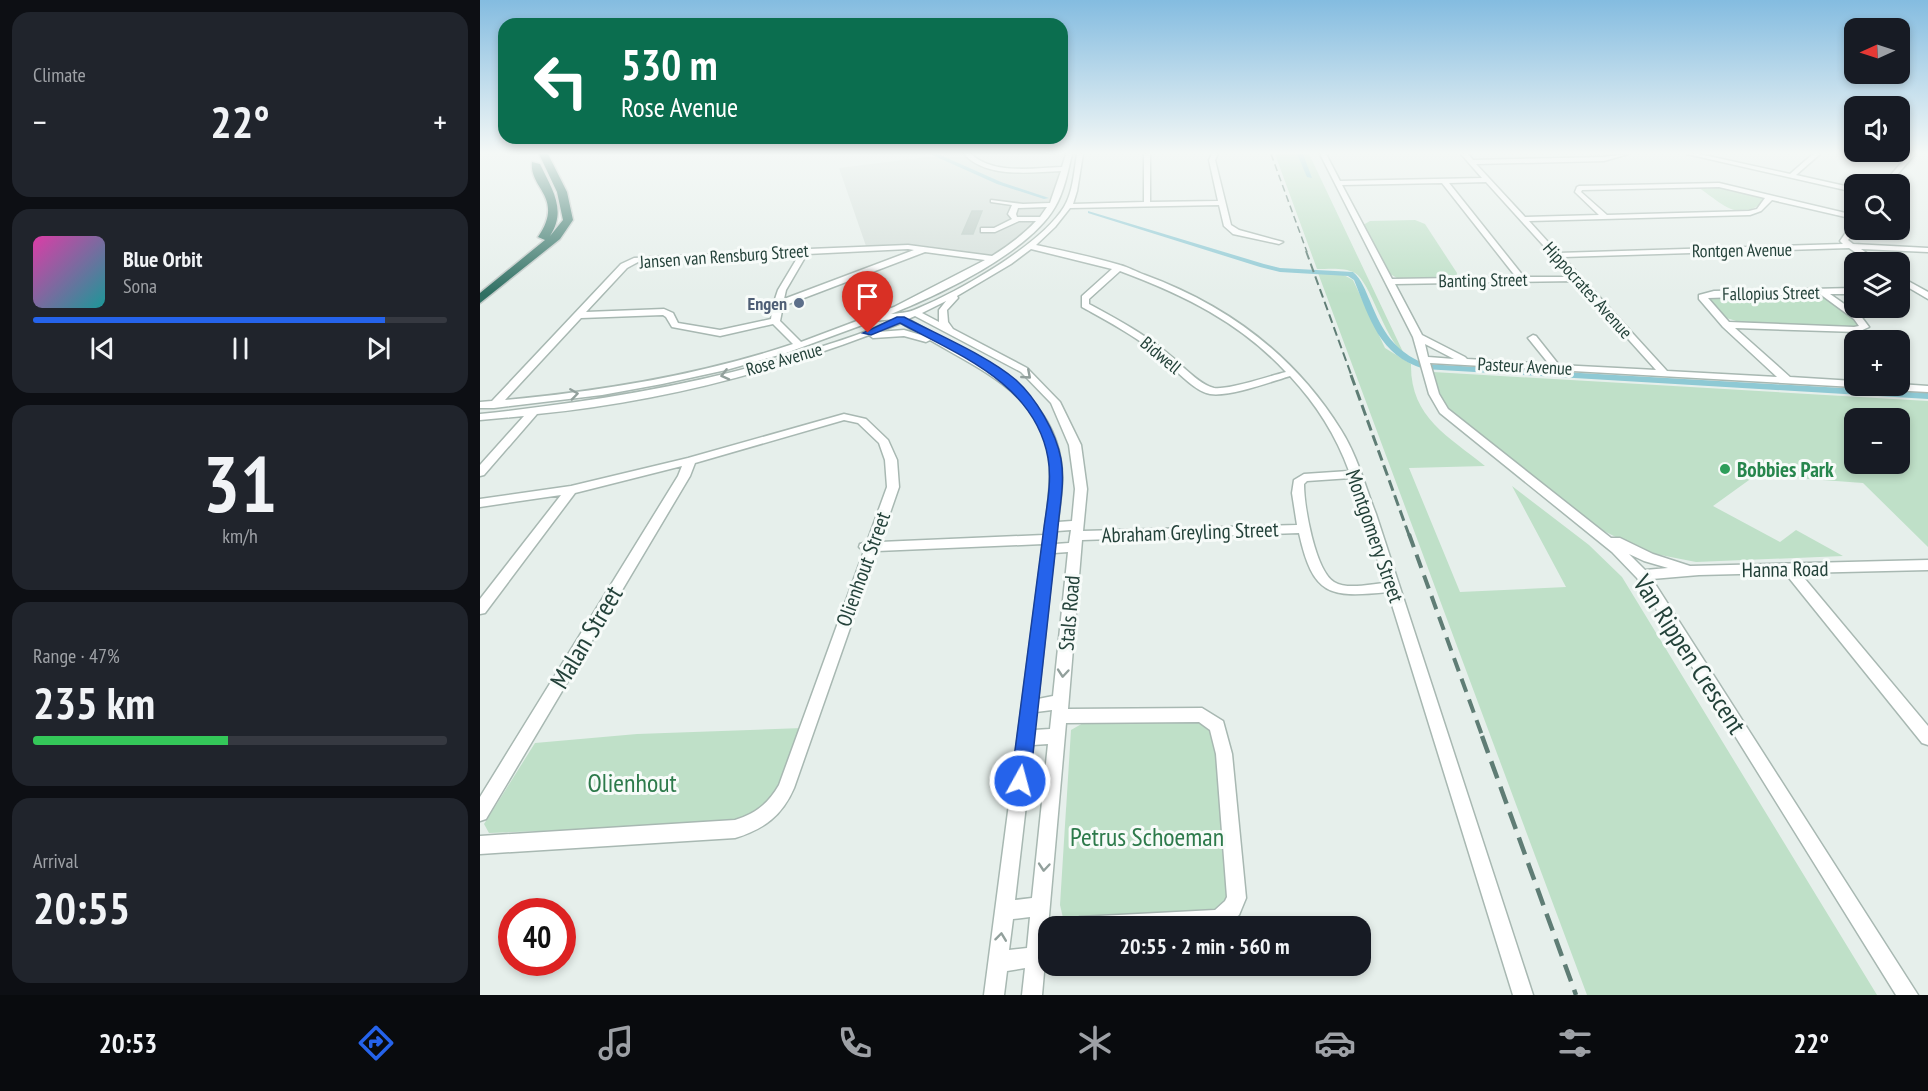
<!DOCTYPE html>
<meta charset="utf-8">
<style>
body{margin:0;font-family:"PT Sans Narrow",sans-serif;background:#20242c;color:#f1f3f6;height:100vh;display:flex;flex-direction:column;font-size:22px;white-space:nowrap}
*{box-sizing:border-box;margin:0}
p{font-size:20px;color:#9ea1a6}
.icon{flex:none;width:33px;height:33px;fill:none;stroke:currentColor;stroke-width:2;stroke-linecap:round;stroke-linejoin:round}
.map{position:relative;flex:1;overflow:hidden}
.sheet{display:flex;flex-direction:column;gap:12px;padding:12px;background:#0d0f14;width:480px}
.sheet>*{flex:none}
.banner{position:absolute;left:18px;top:18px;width:570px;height:126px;border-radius:18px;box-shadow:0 3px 9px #0003;background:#0b6e4f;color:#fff;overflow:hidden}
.needle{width:39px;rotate:267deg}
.buttons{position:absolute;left:1364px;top:18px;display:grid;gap:12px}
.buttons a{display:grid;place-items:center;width:66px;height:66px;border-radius:12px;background:#171b24;box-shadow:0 3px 9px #0003;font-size:30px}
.speed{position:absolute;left:18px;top:898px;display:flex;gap:12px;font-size:30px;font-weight:700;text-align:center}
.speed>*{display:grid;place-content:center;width:78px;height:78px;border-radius:50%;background:#171b24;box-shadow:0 3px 9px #0003;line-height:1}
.speed .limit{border:9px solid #d22;background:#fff;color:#111}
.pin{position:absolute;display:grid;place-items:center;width:51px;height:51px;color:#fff;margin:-62px -26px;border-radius:50% 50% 50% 0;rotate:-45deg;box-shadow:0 0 6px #0007}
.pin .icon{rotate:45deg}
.me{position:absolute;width:66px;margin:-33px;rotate:7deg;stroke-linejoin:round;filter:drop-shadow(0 0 4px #0008)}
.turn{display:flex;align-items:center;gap:21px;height:126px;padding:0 24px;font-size:27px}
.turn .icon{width:78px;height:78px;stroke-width:2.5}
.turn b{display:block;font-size:42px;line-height:51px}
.big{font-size:45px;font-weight:700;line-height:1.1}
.sheet .tile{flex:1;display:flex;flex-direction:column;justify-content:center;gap:9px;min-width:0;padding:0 21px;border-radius:18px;background:#20242c}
.sheet .dial{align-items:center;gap:0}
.dial b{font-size:78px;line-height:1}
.song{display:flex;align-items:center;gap:18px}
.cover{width:72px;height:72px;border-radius:9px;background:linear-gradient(135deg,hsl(320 70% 55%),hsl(180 70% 35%))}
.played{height:6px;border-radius:3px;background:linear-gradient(90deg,#2563eb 85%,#363941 85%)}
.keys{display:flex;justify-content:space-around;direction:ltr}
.heat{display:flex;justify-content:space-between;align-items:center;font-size:33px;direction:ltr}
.charge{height:9px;border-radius:4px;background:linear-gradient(90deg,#34c759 47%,#363941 0)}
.trip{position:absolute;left:558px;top:916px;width:333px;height:60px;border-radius:18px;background:#171b24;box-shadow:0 3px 9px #0003;font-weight:700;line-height:60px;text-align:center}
.menu{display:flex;height:96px;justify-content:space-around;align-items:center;background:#090b0e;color:#9ea1a6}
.menu .icon{width:42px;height:42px}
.menu .active{color:#2563eb}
.menu b{font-size:27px;color:#f1f3f6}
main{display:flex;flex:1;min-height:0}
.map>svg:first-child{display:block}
</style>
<main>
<section class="sheet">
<div class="tile"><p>Climate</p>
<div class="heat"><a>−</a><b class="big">22°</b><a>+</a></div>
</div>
<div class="tile">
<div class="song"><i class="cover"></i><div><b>Blue Orbit</b><p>Sona</p></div></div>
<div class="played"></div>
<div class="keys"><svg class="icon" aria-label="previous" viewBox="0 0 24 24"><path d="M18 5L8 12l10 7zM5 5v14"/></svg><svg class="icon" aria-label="pause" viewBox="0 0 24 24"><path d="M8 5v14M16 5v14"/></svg><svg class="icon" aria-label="next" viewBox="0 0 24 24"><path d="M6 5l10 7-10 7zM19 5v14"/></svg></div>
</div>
<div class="tile dial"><b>31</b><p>km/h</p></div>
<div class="tile"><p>Range · 47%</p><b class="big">235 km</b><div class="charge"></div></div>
<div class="tile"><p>Arrival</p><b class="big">20:55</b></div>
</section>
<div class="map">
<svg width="1448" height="995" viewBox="0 0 1448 995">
<rect width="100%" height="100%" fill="#e6efeb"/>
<path fill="#d4dfda" d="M471,154h11l12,10 27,7 59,-1 -8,27 -9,16 -11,12 -39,31 -74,-11 -53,1 -27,-78z"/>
<g fill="#bfe0c8" fill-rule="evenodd">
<path d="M795,154h34l95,200c-21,-18 -33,-71 -49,-81 -11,-6 -26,-4 -38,-4z"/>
<path d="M1215,185l27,1 44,13c-27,27 -45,3 -71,-14z"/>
<path d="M935,220l10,4 32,49 -1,4 -59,1 -7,-4 -27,-49 7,-4z"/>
<path d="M838,273l24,1 11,6 32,68 26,16c-1,53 37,72 74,102l-76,2 51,124 106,-5 -54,-101 77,59 33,32 255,418h-290z"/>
<path d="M1338,294l8,3 35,28 -4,3 -114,-5 -20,-6 -18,-19z"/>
<path d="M953,372l495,29v146l-65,-64 -107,-8 -43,31 67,36 16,-12 47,26 -147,6 -51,-10 -41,-21 -146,-110c-15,-16 -22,-27 -25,-49zM1374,418h45v46h-45z"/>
<path d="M709,716l30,9 16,158 -13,31 -145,11 -13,-3 -4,-17 11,-175 14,-8z"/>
<path d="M322,728l-24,72 -30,23 -259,10 -5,-9 51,-81 102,-9z"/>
</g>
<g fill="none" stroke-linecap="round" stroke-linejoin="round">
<g fill="#8ec9d4" fill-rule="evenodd">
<path d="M450,154h8l63,28 48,16 -5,1 -47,-15z"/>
<path d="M817,154h6l9,24 -5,-1z"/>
<path d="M608,211l176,53 16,4 73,4c9,8 12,18 17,29 13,31 23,49 55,63l503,29v6l-504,-30c-45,-14 -54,-50 -70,-89l-6,-4 -68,-4 -20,-5 -172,-54z"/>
</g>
</g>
<path fill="#bbcac4" stroke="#b8c9c2" stroke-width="1.5" d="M492,211h10l-9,23h-11z"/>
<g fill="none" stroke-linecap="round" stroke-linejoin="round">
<defs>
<g id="minor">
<path d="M484,154h7c22,21 63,14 91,13l4,-13h6c-4,17 -8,38 -17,53 -26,45 -114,87 -164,107 8,-1 16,-1 23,-4 42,-17 126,-64 150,-103 9,-15 10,-35 13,-53h6l-6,37 -4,13 71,-2v-48h6v48l68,-1 -9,-41 3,-6h6l-3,6 16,65 8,5 44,12 -4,2 -46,-10 -9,-8 -5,-21 -149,3 -15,19 -19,18c28,6 57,12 84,20 8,2 17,7 25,10 82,30 150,81 196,155 16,25 24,56 35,84l157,481h-20l-125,-403c-59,6 -75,4 -89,-59l-217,7 -14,169 134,-1 21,13 9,33 14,144 -7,17 -17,12h-152l3,-7 7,-3 135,-7 10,-9 2,-4 -11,-143 -6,-24 -11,-8 -133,1 -24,272h-20l3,-27 -18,3 -3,24h-20l59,-451 -166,7 -83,237c-12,28 -30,41 -59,50l-255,16v-18l255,-16c20,-6 33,-16 44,-35l85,-234 -5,-4 1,-3 7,-2 20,-55 -2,-27 -6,-17 -21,-20 -14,-3 -149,43 -5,13 -204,343 -6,2v-24l198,-321 4,-10 -107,27 -90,120 -5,1v-15l81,-104 -81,12v-8l91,-13 117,-28 156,-44 22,5 22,21 9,20 2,27 -19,55 164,-7c3,-23 7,-46 6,-69 -4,-70 -68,-95 -120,-126l-4,2 -22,-6 -31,2 -4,-3c-106,40 -219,68 -332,79l-53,61 -4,1v-11l44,-49 -44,4v-6c104,-11 207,-27 308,-57 36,-11 73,-22 107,-38l-22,2 -87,32 -60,17 -64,14 -60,11 -108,13h-14v-6l12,-1 129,-137 13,-6 168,-8 4,-2 3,1 99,-4 84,11c16,-10 31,-21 44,-35h-17l-24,11h-14v-4h13l18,-9 -4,-5 4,-9 -21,-3v-2l32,4 27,-1 11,-32c-30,1 -74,8 -97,-17zM567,207l-7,10h-23l-1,-3 2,-6zM428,249l6,1 -130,49 2,-9 21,-36zM551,249l81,20 -30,27v11c34,19 67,36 94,64 9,8 22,21 34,23 20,3 60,-12 80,-18 26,28 46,59 59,95l-45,3 -10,6 -2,13 5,32 -214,6 4,-42 -6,-44 -21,-43 -33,-34 -74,-39 -5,-7 -1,-12 11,-12 -1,-2 54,-32zM445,252l60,8 -91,47 -93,35 -21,-21 3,-15zM319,255l-21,35 -5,15 -2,14 -51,11 -42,-7 -5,-10 -9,-4 -78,3 41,-44 11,-6zM640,271c62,23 120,51 166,101 -17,4 -56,18 -72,16 -10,-2 -22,-13 -30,-20 -28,-28 -60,-45 -95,-64v-5zM466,301l-7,9v12l-17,-9zM183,315l3,2 6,10 48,9 53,-12 20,20c-93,31 -191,47 -288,56l76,-82zM435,316l106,56 30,31 18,42 6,44 -3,32 -14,1c2,-20 6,-40 3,-60 -10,-77 -94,-108 -153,-143zM421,323l20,12 -17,-5 -26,2zM871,478l34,105c-14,1 -38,7 -51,-1 -19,-12 -30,-76 -30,-98l3,-3zM591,530l-2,13 -14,1 2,-13zM588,552l-15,144 -15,3 16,-146zM572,710l-2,19 -16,1 2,-18zM568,744l-16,154 -17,2 18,-155zM550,917l-3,31 -18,2 4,-31z"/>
<path d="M840,154h6l14,27 142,-3 -21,-24h7l5,6 131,-3 24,-3 -24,7 -128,3 49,53 74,-2 -24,-23 2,-5 2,-1 140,-3 135,32v4l-82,-19 -11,11 -11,4 -221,6 29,32 285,-9 -3,-3 11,-16h3v5h2l-8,10 5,4 75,4v4l-67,-3 18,13h-9l-21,-14 -286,9 104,114 110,6 -54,-50 -24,-28v-4l15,-4 140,-3v6h-24l30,21 9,12 -11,5 -123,-4 55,49 64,4v5h4l-4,1 -424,-24 9,31 9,15 163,129h9l33,16 37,12 238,-6v10l-128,3 128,153v19l-6,-2 -137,-170 -86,2 -47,4 266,416h-22l-259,-417 -25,-26 -172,-139 -11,-19 -16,-57zM1006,182l86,95h-48l-75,-94zM962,183l74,94 -124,2 -50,-94zM1239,187l46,11 -8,11 -8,2 -142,4 -26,-23 1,-2zM1096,281l80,89 -97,-5 -23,-29 -3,-1 -5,3 21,26 -82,-5 -2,-2 -43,-22 -27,-51zM1340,294l34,25 5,7 -5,1 -125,-5 -21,-24zM945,344l29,15 -26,-2zM1149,554l15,7 24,7 -23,2z"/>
<path d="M1207,154h12l91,20 23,-20h7l-24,21 58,13v4z"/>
<path d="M1429,154h6l-26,30h-6z"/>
<path d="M1419,276l29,16v7l-29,-17z"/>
<path d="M1419,384l29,2v6l-55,-3 -5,-3z"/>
</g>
<path id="highway" d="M59,154h9l19,38 6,28 -13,19 -80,64v-10l65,-53 -7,-3c27,-40 -9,-48 -6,-75l8,2c12,25 27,46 10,72l13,-16 -6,-28z"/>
</defs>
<use href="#minor" stroke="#a8b8b2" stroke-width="3"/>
<use href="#highway" stroke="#c2cac8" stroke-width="3"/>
<use href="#minor" fill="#fff" fill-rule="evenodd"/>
<use href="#highway" fill="#2f6f62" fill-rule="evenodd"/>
<path stroke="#5f7d75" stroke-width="1.5" stroke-dasharray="7 4" stroke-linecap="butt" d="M791,154l36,98"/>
<path stroke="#5f7d75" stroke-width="2" stroke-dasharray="9 4.5" stroke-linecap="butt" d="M826,251l46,126"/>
<path stroke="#5f7d75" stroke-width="3" stroke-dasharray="11 5" stroke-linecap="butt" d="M871,375l58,160"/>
<path stroke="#5f7d75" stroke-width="4" stroke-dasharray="14 8" stroke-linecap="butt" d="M929,534l74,204"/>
<path stroke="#5f7d75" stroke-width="4.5" stroke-dasharray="18 9" stroke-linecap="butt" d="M1002,736l94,259"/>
</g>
<defs><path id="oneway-chevron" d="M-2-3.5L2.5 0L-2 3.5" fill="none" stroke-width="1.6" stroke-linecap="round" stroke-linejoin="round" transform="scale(1.5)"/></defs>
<g stroke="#92a09c">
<use href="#oneway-chevron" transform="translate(245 375) rotate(166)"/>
<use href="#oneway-chevron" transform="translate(547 375) rotate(41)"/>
<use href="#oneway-chevron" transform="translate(94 394) rotate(-8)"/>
<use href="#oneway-chevron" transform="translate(583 673) rotate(95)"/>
<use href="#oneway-chevron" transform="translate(564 867) rotate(95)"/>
<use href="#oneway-chevron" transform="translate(521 937) rotate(-83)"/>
</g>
<linearGradient id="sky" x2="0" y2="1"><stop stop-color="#84bce0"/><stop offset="0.52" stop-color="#f4f8f6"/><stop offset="1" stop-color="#f4f8f6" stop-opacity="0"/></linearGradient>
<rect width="1448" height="294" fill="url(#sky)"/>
<path fill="#2563eb" stroke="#184099" stroke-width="1.5" d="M417,317h7c34,18 84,39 112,63 20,18 40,52 45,79 4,22 -1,46 -3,68l-28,254 -3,6 -7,3 -7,-3 -2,-6 33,-254c3,-22 8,-47 4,-69 -13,-74 -89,-103 -148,-135l-29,12 -8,-2z"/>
<circle fill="#5c6f8a" stroke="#f7fbf9" stroke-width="2" cx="319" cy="303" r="6"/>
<circle fill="#2e9e5b" stroke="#f7fbf9" stroke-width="2" cx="1245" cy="469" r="6"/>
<g text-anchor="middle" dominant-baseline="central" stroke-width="6" stroke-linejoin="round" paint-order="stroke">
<g font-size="18" fill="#24423a" stroke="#f7fbf9">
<text transform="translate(1262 250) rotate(-1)">Rontgen Avenue</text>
<text transform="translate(244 256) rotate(-4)">Jansen van Rensburg Street</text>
<text transform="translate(1003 280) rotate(-1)">Banting Street</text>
<text transform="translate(1108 290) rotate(48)">Hippocrates Avenue</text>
<text transform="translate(1291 293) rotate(-1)">Fallopius Street</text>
<text transform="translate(681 355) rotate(40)">Bidwell</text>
<text transform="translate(304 359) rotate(-16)">Rose Avenue</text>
<text transform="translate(1045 366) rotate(3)">Pasteur Avenue</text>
</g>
<g font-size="18" font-weight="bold" fill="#4e5e75" stroke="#f7fbf9" text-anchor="end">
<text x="307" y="303">Engen</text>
</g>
<g font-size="21" font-weight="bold" fill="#27864d" stroke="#f7fbf9" text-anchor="start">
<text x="1257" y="469">Bobbies Park</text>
</g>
<g font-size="21" fill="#24423a" stroke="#f7fbf9">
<text transform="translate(710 532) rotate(-2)">Abraham Greyling Street</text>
<text transform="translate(895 536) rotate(71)">Montgomery Street</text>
<text transform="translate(383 569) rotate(-70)">Olienhout Street</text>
<text transform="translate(1305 569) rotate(-1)">Hanna Road</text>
<text transform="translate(589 613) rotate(-85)">Stals Road</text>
</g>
<g font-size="26" fill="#24423a" stroke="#f7fbf9">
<text transform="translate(106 637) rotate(-59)">Malan Street</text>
<text transform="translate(1210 654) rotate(57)">Van Rippen Crescent</text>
</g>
<g font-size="26" fill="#2d7a4b" stroke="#f7fbf9">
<text x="152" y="782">Olienhout</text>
<text x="667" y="836">Petrus Schoeman</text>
</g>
</g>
</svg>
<div class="buttons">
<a><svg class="needle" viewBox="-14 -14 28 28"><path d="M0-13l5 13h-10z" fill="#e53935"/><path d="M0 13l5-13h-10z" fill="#9ea1a6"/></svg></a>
<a><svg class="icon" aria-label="sound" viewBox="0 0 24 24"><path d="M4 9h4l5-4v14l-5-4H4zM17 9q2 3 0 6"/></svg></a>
<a><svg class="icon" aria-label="search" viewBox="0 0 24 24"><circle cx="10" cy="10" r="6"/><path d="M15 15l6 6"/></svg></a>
<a><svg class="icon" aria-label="layers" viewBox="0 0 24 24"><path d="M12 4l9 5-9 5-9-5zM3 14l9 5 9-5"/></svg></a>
<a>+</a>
<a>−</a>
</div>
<div class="speed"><div class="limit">40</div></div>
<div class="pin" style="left:388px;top:333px;background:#d93025"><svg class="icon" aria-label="arrive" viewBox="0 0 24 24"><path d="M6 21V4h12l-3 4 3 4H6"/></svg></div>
<svg class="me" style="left:540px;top:781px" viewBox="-20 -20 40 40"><circle r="17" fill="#2563eb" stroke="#fff" stroke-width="3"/><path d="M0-11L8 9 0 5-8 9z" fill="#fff"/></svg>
<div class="trip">20:55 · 2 min · 560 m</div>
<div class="banner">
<div class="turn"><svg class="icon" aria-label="left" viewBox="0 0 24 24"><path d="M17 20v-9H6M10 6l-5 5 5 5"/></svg><div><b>530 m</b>Rose Avenue</div></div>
</div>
</div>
</main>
<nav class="menu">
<b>20:53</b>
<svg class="icon active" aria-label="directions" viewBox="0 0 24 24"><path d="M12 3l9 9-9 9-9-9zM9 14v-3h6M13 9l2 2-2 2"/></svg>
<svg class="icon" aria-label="music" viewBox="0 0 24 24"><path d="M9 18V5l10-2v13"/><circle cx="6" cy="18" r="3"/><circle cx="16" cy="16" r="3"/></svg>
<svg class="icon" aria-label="phone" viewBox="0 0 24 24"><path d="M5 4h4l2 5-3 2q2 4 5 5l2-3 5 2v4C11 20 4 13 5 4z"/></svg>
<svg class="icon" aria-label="climate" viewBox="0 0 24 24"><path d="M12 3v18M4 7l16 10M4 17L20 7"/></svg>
<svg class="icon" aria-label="car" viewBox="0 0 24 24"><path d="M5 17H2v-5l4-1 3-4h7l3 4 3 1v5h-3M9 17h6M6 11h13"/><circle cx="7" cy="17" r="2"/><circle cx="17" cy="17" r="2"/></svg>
<svg class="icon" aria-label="filters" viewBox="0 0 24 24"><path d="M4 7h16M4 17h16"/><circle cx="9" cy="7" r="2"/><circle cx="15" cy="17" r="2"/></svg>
<b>22°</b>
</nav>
